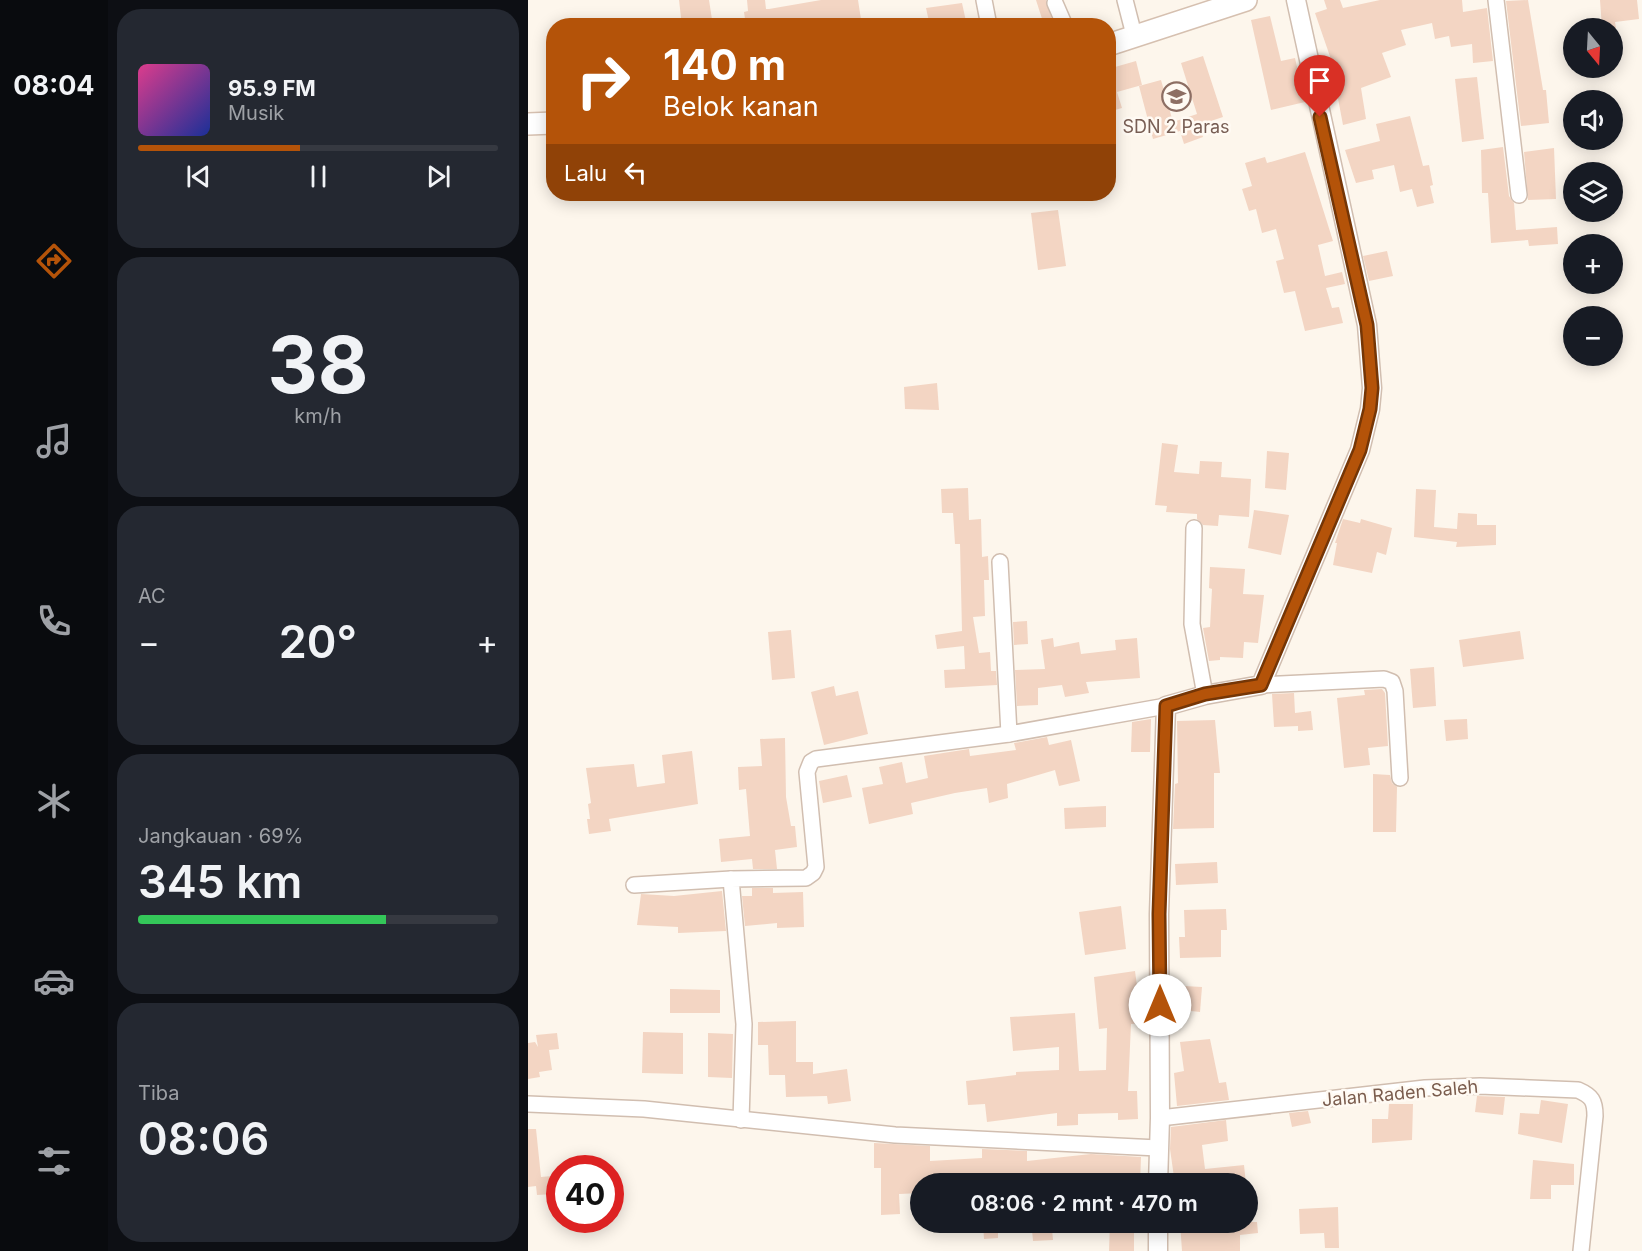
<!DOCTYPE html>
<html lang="id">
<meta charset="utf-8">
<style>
body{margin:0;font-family:Inter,sans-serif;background:#242831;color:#f1f3f6;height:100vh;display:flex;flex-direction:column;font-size:22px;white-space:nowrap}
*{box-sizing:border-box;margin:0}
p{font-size:20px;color:#9ea1a6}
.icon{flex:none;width:33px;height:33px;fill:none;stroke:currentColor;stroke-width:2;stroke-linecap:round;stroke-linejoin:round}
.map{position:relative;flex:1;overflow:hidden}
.side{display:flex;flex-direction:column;gap:9px;padding:9px;background:#0d0f14;width:420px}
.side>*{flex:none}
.banner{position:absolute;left:18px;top:18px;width:570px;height:183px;border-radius:24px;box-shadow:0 3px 15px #0003;background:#b45309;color:#fff;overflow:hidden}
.needle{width:39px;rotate:162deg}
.buttons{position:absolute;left:1035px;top:18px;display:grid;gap:12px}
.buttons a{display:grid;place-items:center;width:60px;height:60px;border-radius:50%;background:#171b24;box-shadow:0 3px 15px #0003;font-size:30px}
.speed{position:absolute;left:18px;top:1155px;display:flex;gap:12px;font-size:30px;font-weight:700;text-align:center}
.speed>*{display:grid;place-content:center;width:78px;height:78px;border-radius:50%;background:#171b24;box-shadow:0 3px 15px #0003;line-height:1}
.speed .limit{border:9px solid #d22;background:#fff;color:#111}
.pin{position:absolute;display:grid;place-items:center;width:51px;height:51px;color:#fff;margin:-62px -26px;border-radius:50% 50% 50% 0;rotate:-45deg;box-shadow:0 0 6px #0007}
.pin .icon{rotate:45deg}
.me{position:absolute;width:66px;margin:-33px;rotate:0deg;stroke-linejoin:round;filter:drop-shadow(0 0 4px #0008)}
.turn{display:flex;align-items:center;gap:21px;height:126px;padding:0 18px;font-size:27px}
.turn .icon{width:78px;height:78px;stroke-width:2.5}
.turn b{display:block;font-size:42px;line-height:51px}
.then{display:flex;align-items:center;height:57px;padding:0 18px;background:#0003;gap:12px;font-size:22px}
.big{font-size:45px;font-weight:600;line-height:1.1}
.side .widget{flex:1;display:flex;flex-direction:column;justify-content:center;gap:9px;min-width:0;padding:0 21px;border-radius:24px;background:#242831}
.side .dial{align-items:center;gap:0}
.dial b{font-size:78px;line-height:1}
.song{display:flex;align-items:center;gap:18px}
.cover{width:72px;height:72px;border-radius:9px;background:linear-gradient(135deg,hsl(330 70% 55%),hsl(230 70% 35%))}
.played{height:6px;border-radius:3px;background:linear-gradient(90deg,#b45309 45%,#363941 45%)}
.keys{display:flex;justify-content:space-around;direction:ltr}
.heat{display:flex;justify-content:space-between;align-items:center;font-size:33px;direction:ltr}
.charge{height:9px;border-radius:4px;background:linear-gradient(90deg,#34c759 69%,#363941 0)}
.trip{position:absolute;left:382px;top:1173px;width:348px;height:60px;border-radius:30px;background:#171b24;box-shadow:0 3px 15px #0003;font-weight:600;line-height:60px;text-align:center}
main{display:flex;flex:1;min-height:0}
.menu{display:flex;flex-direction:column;width:108px;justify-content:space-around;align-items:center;background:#090b0e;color:#9ea1a6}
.menu .icon{width:42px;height:42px}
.menu .on{color:#b45309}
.menu b{font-size:27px;color:#f1f3f6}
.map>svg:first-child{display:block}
</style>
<main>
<nav class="menu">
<b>08:04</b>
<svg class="icon on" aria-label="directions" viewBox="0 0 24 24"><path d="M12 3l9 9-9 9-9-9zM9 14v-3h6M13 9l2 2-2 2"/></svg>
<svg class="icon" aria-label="music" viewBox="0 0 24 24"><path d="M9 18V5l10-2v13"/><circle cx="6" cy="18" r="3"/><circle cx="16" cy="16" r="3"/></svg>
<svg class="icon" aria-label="phone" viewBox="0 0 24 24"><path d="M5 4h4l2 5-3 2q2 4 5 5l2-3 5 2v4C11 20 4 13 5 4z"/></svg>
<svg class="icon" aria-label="climate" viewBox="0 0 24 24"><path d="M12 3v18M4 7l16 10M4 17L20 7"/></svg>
<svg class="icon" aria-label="car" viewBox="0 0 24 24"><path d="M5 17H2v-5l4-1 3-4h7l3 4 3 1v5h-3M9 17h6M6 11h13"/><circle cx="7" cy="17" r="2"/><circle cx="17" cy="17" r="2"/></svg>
<svg class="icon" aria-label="filters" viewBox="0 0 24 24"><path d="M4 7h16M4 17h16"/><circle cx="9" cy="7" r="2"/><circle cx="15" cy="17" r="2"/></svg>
</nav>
<section class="side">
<div class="widget">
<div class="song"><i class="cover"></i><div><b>95.9 FM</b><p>Musik</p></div></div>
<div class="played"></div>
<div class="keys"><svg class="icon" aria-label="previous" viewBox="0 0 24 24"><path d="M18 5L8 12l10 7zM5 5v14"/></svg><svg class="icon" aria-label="pause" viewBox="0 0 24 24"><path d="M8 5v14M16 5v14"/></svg><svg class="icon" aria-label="next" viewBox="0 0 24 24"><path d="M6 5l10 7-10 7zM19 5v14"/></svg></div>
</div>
<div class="widget dial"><b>38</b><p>km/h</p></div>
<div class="widget"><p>AC</p>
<div class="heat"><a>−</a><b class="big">20°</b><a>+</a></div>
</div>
<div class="widget"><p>Jangkauan · 69%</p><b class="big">345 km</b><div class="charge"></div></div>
<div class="widget"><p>Tiba</p><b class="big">08:06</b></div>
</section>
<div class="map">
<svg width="1114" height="1251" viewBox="0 0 1114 1251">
<rect width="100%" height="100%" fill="#fdf6ec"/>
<g fill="#f3d5c3">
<path d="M151,0h30l4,26h-31z"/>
<path d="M219,0h18l1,9h3l52,-9h37l4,26h-116l-2,-14 4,-1z"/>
<path d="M508,0h10l7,22 -9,3z"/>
<path d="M796,0h16l3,8 37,-8h82l1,12 24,-4 6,53 -20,2 -1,-19 -21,3 -2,-11 -14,3 -3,-16 -31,7 5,15 -24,8 9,24 -30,11 5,31 -23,6 -10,-53 2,-1 -20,-58 12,-4z"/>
<path d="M1000,0l15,90h3l3,33 -28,3 -15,-125z"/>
<path d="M1072,0h37l2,19 -24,3 1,6h-14z"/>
<path d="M434,3l5,23h-37l-4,-18z"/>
<path d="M742,16l11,45 14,-3 10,44 -34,8 -20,-90z"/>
<path d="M675,56l20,61 -24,8 4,12 -19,7 -4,-13 -27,8 -14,-53 22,-6 12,42 24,-8 -16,-51z"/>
<path d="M608,61l6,24 -25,7 5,16 -14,4v-43z"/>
<path d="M949,77l7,62 -22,3 -7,-63z"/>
<path d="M882,116l13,50 6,-1 4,20 -3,1 4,17 -17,4 -5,-18 -12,3 -6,-27 -22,5 2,9 -18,4 -11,-33 35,-9 -4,-17z"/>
<path d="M975,147l6,49 5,7 2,27 41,-3 1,17 -29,2 -1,-6 -37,3 -3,-50h-6l-1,-43z"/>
<path d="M1026,148l2,51 -28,1 -4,-48z"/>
<path d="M777,152l28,89 -15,4 7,31 17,-4 3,12 -19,4 6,20 7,-1 4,16 -38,8 -10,-40 -11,2 -8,-32 8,-2 -8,-30 -14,4 -6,-24 -7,2 -7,-22 10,-3 -7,-23 20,-6 2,6z"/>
<path d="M530,210l8,56 -28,4 -7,-57z"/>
<path d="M859,251l6,25 -24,5 -6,-25z"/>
<path d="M409,383l2,27 -34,-1 -1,-22z"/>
<path d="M634,443l16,2 -4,27 25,2 1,-13 22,1 -1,15 30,2 -2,38 -30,-2 -1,11 -15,-1 -6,-6v-5l-31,-2 1,-6 -12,-1z"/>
<path d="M739,451l22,2 -3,37 -21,-2z"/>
<path d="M440,488l1,32 12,-1 1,38 6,-1 1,24h-5l1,36 -12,1 6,36 11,-1 1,19h5l1,14 -52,3 -1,-18 21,-1 -1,-23 -27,3 -2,-14 27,-4 -2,-87h-5l-2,-31h-11l-1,-24z"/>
<path d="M888,489l20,1 -2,37 23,2 1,-16 19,1v11h19v20l-40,2 1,-5 -43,-5z"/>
<path d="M726,510l35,5 -8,40 -33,-7z"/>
<path d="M815,519l17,4 1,-4 31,9 -6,27 -9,-3 -5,21 -39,-8 4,-22h-2z"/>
<path d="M682,567l35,2 -2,25 21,1 -6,48 -14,-1 -1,16 -23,-1v3l-11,1 -6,-33 7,-1 2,-38 -3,-1z"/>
<path d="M499,621l1,23 -14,1 -1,-23z"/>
<path d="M263,630l4,48 -23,2 -4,-48z"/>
<path d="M992,631l4,28 -61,8 -4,-27z"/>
<path d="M525,638l1,9 25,-5 2,12 35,-4 -1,-10 22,-2 3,40 -54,4 3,11 -24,4 -3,-12 -24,3v17l-21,1 -2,-36 30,-1 -4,-29z"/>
<path d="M906,667l2,39 -23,2 -3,-39z"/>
<path d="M306,686l2,10 22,-5 10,43 -44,11 -13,-53z"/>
<path d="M854,689l3,4 3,53 -20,2 2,17 -26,3 -7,-70 28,-3 -1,-5z"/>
<path d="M766,693l1,20 16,-2 2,19 -15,1v-5l-24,1 -2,-33z"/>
<path d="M623,719l-1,33h-19l1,-30z"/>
<path d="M939,719l1,20 -22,2 -2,-21z"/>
<path d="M687,720l5,53h-6v55l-41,1 2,-45 3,-1 -1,-62z"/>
<path d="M519,737l2,8 22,-5 9,41 -21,5 -4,-16 -48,14 1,14 -19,5 -2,-15 -32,5 -44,10 2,11 -44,10 -7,-36 21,-4 -4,-17 23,-5 4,21 22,-5 -4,-22 45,-7 1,7 46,-6 -2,-7z"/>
<path d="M257,738l1,59 5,29h4l2,21 -22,3 2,19h-24l-1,-10 -31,3 -2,-23 31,-3 -4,-47 -7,1 -1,-23 24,-1 -2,-27z"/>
<path d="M164,751l6,53 -89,15 2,12 -22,3 -2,-15h3l-2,-15 3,-1 -5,-35 48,-4 3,23 28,-4 -3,-28z"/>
<path d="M845,774l17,1 2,8 5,4 -1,45h-23z"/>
<path d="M319,775l5,22 -29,6 -4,-22z"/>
<path d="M578,806v21l-41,2 -1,-21z"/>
<path d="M689,862l1,21 -42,2 -1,-21z"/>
<path d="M224,888h21v5l30,-1 1,35 -27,1v-5l-32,3 -3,-30h10z"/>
<path d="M194,891l4,40 -48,2v-6l-41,-2 4,-31 33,2z"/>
<path d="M593,906l5,43 -41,6 -6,-43z"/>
<path d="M698,909l1,21h-6v27l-41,1 -1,-21h6l-1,-27z"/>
<path d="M607,971l7,52 -11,1 -3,67h9l1,28 -20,1v-7l-40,1v11l-21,1v-13l-70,9 -2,-18 -17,1 -2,-24 50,-6v-3l43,-2v-23l-46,4 -3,-34 65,-4 4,58 27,-1 1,-42 -8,1 -5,-52z"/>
<path d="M656,986l18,1 -2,25 -18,-2z"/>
<path d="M142,989l50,1v23h-50z"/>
<path d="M268,1021v41h17v12l34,-5 4,32 -23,3 -1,-8 -41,1 -1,-22h-16l-1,-30h-10v-23z"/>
<path d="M115,1032l40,1v41l-41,-1z"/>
<path d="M29,1033l2,16 -10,1 3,20 -13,2 1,5 -12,2v-36l7,-1 3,5 -2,-12z"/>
<path d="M180,1033l25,1 -1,44 -24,-1z"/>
<path d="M682,1039l9,44 7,-1 3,18 -52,6 -3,-33 10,-2 -4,-29z"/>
<path d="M949,1096l28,1 -2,18 -28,-3z"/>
<path d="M1013,1100l27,4 -6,39 -44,-9 2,-21 19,1z"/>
<path d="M861,1104h24l-1,36 -40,3v-24h16z"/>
<path d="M780,1111l3,12 -19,4 -3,-14z"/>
<path d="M698,1120l2,21 -26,4 3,24 39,-4 2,19h-71l-5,-35 1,-22z"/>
<path d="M0,1129h8l5,48 11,-1 2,18 -17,1 -1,-9 -8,1z"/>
<path d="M346,1143l56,3v15l52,-3v-9l45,2v10l64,-7 50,3 -1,27h-131v-5h-28v3l-60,2v9l-22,1 1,20 -19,1v-47h-7z"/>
<path d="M1005,1160l41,4v21h-23v14h-21z"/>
<path d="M810,1207l1,41h-14l-1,-15 -24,1 -1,-25z"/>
<path d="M455,1222h15v16l-14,1z"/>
<path d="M582,1222h24v29h-25z"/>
<path d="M652,1222h77l1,11 -18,2v16h-58z"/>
<path d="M524,1229l1,11 -20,1 -1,-11z"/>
</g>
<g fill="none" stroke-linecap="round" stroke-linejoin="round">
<defs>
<g id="minor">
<path d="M456,0l5,26"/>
<path d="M597,0l9,35"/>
<path d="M968,0l23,195"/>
<path d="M527,3l10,23"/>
<path d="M666,528l-2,96 13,71"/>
<path d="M472,562l9,172"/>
<path d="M733,685l123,-6 8,3 3,9 5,87"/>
<path d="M106,885l97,-6"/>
<path d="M0,1104l116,5 251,26 263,13"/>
<path d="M632,1118l265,-30 55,-2 98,4c14,6 17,11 17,26l-14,135"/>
<path d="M213,1120l3,-96 -13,-145 75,-1 7,-5 3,-6 -9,-95 4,-10 5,-3 193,-25 157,-28"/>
</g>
<g id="tertiary">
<path d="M630,1184l2,-66 -1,-204 7,-208 39,-11 56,-10 99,-235 10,-41 2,-21 -5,-63 -71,-325"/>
<path d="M630,1251v-29"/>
</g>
<g id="secondary">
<path d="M580,45l138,-45"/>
<path d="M0,124l26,-1"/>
</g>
</defs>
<use href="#minor" stroke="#d1beb0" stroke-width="18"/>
<use href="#tertiary" stroke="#d1beb0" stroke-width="21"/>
<use href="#secondary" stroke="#d6c0b0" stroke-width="24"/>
<use href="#minor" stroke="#fff" stroke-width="15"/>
<use href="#tertiary" stroke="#fff" stroke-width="18"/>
<use href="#secondary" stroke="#fff" stroke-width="21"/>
</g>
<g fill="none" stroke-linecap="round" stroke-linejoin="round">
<defs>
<path id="route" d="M632,1005l-1,-91 7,-208 39,-12 56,-9 99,-235 10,-41 2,-21 -5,-63 -47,-208"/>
</defs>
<use href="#route" stroke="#753606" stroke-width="15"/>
<use href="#route" stroke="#b45309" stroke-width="10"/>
</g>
<defs>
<symbol id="school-ring" viewBox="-11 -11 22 22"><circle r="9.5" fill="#fffaf3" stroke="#8d6e63" stroke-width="1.5"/><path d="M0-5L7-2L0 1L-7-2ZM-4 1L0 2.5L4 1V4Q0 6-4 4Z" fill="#8d6e63"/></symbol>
</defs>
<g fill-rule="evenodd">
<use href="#school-ring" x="632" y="80" width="33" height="33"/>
</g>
<g text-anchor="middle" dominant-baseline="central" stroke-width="5" stroke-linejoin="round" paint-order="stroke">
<g font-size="18" fill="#785e54" stroke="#fffaf3">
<text x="648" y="126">SDN 2 Paras</text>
</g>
<g font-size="18" fill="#7a5c4d" stroke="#fffaf3">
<text transform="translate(872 1093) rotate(-5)">Jalan Raden Saleh</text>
</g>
</g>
</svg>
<div class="buttons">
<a><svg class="needle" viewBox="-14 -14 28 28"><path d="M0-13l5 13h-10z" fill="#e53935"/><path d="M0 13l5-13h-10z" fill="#9ea1a6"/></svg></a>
<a><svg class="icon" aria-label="sound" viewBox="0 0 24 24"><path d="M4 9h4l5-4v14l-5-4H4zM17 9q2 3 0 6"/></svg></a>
<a><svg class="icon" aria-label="layers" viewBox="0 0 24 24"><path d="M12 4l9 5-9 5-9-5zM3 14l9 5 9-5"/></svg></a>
<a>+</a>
<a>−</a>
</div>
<div class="speed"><div class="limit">40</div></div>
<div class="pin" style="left:792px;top:117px;background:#d93025"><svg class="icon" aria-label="arrive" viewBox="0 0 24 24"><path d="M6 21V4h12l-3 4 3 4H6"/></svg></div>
<svg class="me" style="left:632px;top:1005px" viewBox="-20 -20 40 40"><circle r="19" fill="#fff"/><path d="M0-13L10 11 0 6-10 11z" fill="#b45309"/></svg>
<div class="trip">08:06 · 2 mnt · 470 m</div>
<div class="banner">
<div class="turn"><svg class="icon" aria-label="right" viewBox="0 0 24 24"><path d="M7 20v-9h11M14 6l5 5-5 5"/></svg><div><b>140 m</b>Belok kanan</div></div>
<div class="then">Lalu<svg class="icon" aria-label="left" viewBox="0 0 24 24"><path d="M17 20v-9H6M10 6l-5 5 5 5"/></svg></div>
</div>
</div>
</main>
